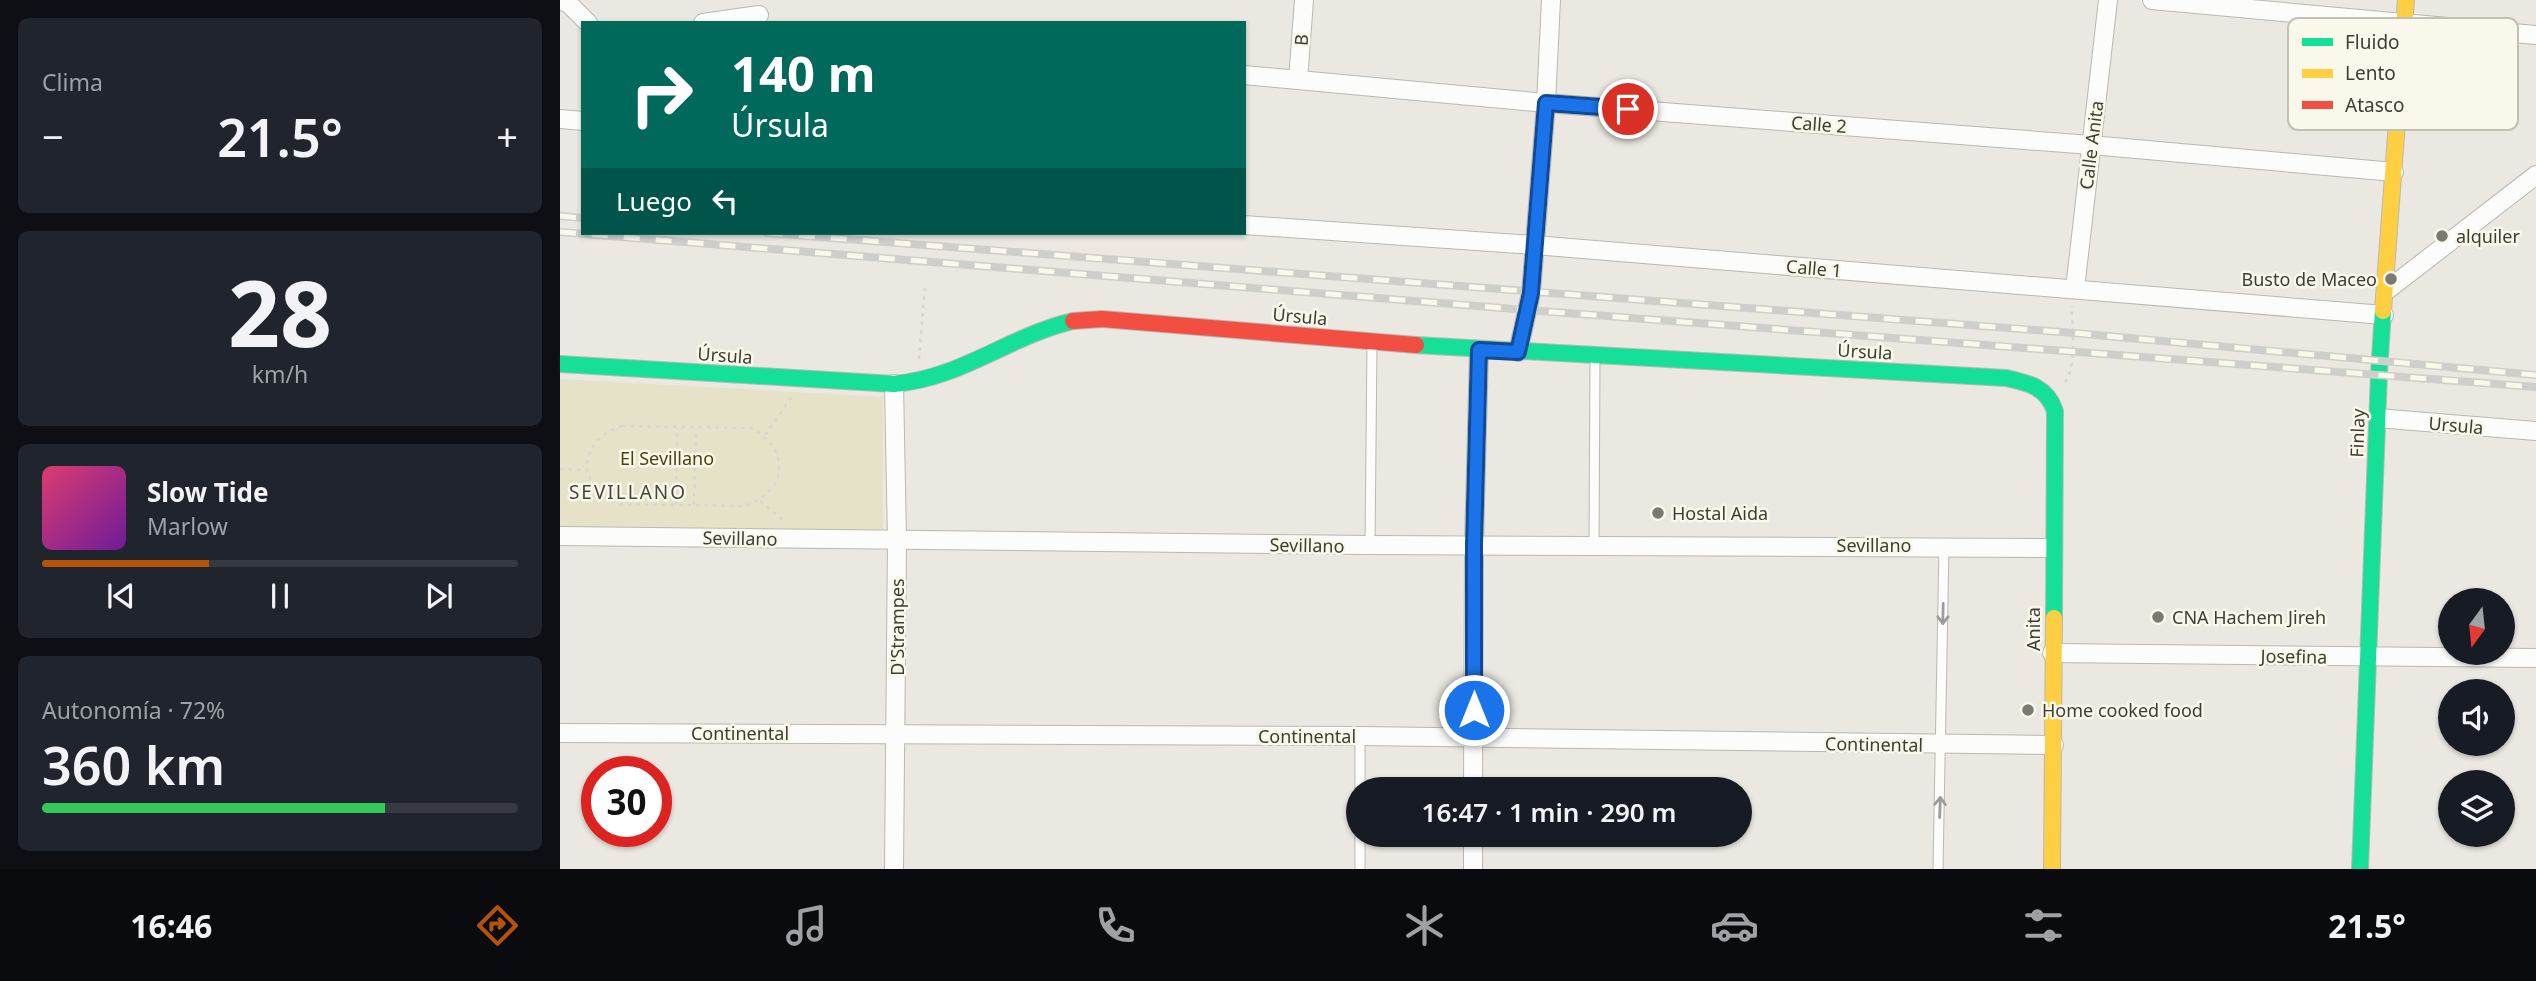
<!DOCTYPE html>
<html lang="es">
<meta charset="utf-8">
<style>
body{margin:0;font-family:"Noto Sans",sans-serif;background:#20242c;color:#f1f3f6;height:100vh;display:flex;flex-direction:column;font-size:26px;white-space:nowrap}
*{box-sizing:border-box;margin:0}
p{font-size:23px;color:#9ea1a6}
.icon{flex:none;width:38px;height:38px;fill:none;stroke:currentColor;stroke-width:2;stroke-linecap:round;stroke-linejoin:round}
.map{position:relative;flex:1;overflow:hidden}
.sheet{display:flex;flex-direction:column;gap:18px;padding:18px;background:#0d0f14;width:560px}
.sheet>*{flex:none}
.top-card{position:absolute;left:21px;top:21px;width:665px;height:214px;border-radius:0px;box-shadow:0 2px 5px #0004;background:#00695c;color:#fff;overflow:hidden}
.needle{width:46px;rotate:195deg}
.fabs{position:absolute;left:1878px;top:588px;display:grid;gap:14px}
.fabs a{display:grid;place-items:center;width:77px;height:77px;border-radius:50%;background:#171b24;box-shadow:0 2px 5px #0004;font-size:35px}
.speed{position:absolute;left:21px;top:756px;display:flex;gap:14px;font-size:35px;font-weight:700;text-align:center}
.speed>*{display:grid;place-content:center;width:91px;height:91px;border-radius:50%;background:#171b24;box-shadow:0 2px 5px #0004;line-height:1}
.speed .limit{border:10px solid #d22;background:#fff;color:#111}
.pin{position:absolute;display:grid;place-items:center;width:60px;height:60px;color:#fff;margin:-30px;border:4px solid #fff;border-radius:50%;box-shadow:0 2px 7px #0007}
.me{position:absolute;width:77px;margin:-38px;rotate:0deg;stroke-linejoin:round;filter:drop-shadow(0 0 5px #0008)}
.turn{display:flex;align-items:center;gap:24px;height:147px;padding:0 35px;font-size:32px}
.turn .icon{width:91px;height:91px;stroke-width:2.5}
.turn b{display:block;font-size:49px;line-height:60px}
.then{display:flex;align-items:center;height:66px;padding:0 35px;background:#0003;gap:14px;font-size:26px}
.big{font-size:52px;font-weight:600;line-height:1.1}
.sheet .tile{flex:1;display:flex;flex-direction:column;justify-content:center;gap:10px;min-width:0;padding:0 24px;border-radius:10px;background:#20242c}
.sheet .dial{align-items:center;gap:0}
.dial b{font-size:91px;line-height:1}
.song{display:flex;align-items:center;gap:21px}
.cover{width:84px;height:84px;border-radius:10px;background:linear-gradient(135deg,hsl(340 70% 55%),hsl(280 70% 35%))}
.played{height:7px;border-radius:4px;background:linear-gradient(90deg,#b45309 35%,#363941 35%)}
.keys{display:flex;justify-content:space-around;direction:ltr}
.heat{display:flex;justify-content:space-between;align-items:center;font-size:38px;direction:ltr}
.charge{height:10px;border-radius:5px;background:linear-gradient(90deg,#34c759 72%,#363941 0)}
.trip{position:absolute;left:786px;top:777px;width:406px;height:70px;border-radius:35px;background:#171b24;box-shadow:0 2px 5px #0004;font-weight:600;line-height:70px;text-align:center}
.tab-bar{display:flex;height:112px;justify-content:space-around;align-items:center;background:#090b0e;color:#9ea1a6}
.tab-bar .icon{width:49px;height:49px}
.tab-bar .active{color:#b45309}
.tab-bar b{font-size:32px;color:#f1f3f6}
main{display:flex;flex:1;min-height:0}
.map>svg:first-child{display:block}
</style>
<main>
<section class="sheet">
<div class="tile"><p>Clima</p>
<div class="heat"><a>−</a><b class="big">21.5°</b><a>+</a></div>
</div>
<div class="tile dial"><b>28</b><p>km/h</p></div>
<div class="tile">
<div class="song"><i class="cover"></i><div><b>Slow Tide</b><p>Marlow</p></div></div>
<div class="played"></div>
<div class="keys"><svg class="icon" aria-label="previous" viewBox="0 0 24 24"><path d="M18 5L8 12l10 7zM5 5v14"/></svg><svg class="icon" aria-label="pause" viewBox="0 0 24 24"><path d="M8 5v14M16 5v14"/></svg><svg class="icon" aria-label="next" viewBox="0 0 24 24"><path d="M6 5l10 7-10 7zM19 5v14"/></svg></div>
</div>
<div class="tile"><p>Autonomía · 72%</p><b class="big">360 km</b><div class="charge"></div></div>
</section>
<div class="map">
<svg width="1976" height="869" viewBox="0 0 1976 869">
<rect width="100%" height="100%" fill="#eae8e0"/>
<path fill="#e6e2c7" d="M0,379l323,18v137l-323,-5z"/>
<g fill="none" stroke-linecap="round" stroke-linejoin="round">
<defs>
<g id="lane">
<path d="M810,545l2,-201"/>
<path d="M1034,545l1,-187"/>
<path d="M800,736v53"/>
<path d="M800,835v34"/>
<path d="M1378,869l6,-323"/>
</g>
<g id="street">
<path d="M0,0l9,4 19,19"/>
<path d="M1592,0l384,35"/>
<path d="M143,23l56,-8"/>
<path d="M684,75l302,28 545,42 303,27"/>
<path d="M738,80l6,-80"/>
<path d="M0,119l23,2"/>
<path d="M684,225l290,20 850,70"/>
<path d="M1515,289l33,-289"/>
<path d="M1826,291l150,-116"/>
<path d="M958,352l13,-59 15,-190 5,-103"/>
<path d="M334,384l3,157 -3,328"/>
<path d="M1817,418l159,13"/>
<path d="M0,536l810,9 683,3"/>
<path d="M1492,653l484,5"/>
<path d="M0,733l800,3 694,9"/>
<path d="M913,789l1,-244 5,-195"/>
<path d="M913,869v-34"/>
</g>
<g id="fast">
<path d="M856,345l590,33c23,5 41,9 49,33l-1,207"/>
<path d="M0,364l334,20c68,-6 115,-48 179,-63"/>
<path d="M1800,869l19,-496 4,-62"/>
</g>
<g id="slow">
<path d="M1823,311l23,-311"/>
<path d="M1492,869l2,-251"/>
</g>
<path id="jam" d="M513,321l29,-2 314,26"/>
</defs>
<use href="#lane" stroke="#b9b8b2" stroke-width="11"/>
<use href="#street" stroke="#b9b8b2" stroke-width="20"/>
<use href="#fast" stroke="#b9b8b2" stroke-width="18"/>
<use href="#slow" stroke="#b9b8b2" stroke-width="18"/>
<use href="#jam" stroke="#b9b8b2" stroke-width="18"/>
<g stroke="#d6d6d4" stroke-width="2.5" stroke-dasharray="3.5 5" stroke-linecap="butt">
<path d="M359,359l6,-73"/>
<path d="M1505,382c13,-21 6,-52 7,-76"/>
<path d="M62,426l129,2c40,21 37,63 -6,78l-129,-2c-41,-21 -38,-63 6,-78z"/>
<path d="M205,435l26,-37"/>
<path d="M0,469l27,1"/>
<path d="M200,501l24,20"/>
<path d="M116,505l1,-77"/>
<path d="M134,505l2,-77"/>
</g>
<use href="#lane" stroke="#fcfcfa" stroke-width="9"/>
<use href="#street" stroke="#fcfcfa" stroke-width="18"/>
<use href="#fast" stroke="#16e098" stroke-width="16"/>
<use href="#slow" stroke="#ffcf43" stroke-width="16"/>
<use href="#jam" stroke="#f24e42" stroke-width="16"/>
<defs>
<g id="rail">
<path d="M0,216l23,2"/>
<path d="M0,232l967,78 1009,77"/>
<path d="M207,233l1307,100 462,42"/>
</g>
</defs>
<use href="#rail" stroke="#cececb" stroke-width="8"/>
<use href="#rail" stroke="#faf8ea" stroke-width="5" stroke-dasharray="16" stroke-linecap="butt"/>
</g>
<defs><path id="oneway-shaft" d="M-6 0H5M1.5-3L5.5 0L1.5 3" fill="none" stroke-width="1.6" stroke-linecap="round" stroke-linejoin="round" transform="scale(1.75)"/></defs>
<g stroke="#9c9c98">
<use href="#oneway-shaft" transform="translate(1383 614) rotate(91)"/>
<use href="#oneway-shaft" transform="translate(1380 807) rotate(-88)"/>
</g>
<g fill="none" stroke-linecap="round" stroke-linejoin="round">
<defs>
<path id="route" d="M914,710v-165l5,-195 39,2 13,-59 15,-190 82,6"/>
</defs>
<use href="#route" stroke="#114b97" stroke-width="18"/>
<use href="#route" stroke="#1a73e8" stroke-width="12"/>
</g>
<g fill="#7a7972" stroke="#faf8ea" stroke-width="2.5">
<circle cx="1882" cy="236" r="7"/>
<circle cx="1831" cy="279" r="7"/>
<circle cx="1098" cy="513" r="7"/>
<circle cx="1598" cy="617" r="7"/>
<circle cx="1468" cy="710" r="7"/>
</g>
<g text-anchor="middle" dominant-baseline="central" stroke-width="5" stroke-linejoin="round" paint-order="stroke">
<g font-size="18" fill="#3d3d37" stroke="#faf8ea">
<text transform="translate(741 40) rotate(-86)">B</text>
<text transform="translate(1259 124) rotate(4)">Calle 2</text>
<text transform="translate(1531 145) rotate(-83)">Calle Anita</text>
<text transform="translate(1254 268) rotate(5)">Calle 1</text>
<text transform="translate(740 316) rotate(5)">Úrsula</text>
<text transform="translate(1305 351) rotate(3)">Úrsula</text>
<text transform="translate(165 355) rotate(4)">Úrsula</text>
<text transform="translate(1896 425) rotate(5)">Ursula</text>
<text transform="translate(1797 433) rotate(-88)">Finlay</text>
<text transform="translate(180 538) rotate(1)">Sevillano</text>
<text transform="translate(747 545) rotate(1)">Sevillano</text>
<text x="1314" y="545">Sevillano</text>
<text transform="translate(337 627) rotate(-90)">D'Strampes</text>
<text transform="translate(1473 629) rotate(-90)">Anita</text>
<text transform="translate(1734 656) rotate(1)">Josefina</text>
<text x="180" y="733">Continental</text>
<text x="747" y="736">Continental</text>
<text transform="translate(1314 744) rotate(1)">Continental</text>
</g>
<g font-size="18" fill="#3d3d37" stroke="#faf8ea" text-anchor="start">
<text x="1896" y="236">alquiler</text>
<text x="1817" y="279" text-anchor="end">Busto de Maceo</text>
<text x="1112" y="513">Hostal Aida</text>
<text x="1612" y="617">CNA Hachem Jireh</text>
<text x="1482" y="710">Home cooked food</text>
</g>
<g font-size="18" fill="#4a420b" stroke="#faf8ea">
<text x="107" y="458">El Sevillano</text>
</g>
<g font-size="19" letter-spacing="2" fill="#48463b" stroke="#faf8ea">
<text x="68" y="492">SEVILLANO</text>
</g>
</g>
<rect x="1728" y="18" width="230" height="112" rx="10" fill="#faf8ea" stroke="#c1c0b4" stroke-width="2"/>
<rect x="1742" y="38" width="31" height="8" fill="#16e098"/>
<rect x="1742" y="69" width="31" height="9" fill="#ffcf43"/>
<rect x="1742" y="101" width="31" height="8" fill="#f24e42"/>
<g font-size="19" fill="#3d3d37">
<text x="1785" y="49">Fluido</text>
<text x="1785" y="80">Lento</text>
<text x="1785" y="112">Atasco</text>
</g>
</svg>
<div class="fabs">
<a><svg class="needle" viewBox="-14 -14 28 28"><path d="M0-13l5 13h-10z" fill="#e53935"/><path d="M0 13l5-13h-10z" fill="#9ea1a6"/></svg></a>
<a><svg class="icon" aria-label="sound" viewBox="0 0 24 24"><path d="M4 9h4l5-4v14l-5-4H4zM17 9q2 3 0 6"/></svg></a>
<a><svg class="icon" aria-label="layers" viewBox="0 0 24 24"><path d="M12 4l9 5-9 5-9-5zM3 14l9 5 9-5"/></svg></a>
</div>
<div class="speed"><div class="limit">30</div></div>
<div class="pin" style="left:1068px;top:109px;background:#d93025"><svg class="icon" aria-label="arrive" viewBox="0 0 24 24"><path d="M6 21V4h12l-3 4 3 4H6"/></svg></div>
<svg class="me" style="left:914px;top:710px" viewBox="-20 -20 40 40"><circle r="17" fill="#1a73e8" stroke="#fff" stroke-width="3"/><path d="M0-11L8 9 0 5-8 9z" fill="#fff"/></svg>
<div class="trip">16:47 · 1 min · 290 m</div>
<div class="top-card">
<div class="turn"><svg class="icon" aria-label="right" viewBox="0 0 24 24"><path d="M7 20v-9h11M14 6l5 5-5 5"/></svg><div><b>140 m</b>Úrsula</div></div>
<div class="then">Luego<svg class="icon" aria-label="left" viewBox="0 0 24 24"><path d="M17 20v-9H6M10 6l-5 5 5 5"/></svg></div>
</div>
</div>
</main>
<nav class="tab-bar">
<b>16:46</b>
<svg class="icon active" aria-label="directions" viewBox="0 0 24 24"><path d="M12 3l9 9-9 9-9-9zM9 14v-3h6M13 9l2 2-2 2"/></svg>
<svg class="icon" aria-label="music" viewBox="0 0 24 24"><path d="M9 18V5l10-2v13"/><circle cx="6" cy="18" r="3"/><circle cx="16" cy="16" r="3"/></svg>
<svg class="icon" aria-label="phone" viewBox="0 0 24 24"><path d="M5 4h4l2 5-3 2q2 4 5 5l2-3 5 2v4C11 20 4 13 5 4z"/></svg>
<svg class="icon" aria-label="climate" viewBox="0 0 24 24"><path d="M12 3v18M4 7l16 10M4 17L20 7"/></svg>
<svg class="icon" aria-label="car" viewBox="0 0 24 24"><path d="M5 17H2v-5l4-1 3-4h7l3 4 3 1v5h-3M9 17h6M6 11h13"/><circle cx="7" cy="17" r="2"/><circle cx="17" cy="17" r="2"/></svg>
<svg class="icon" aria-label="filters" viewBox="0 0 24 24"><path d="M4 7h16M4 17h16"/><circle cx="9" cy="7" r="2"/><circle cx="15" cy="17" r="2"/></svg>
<b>21.5°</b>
</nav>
